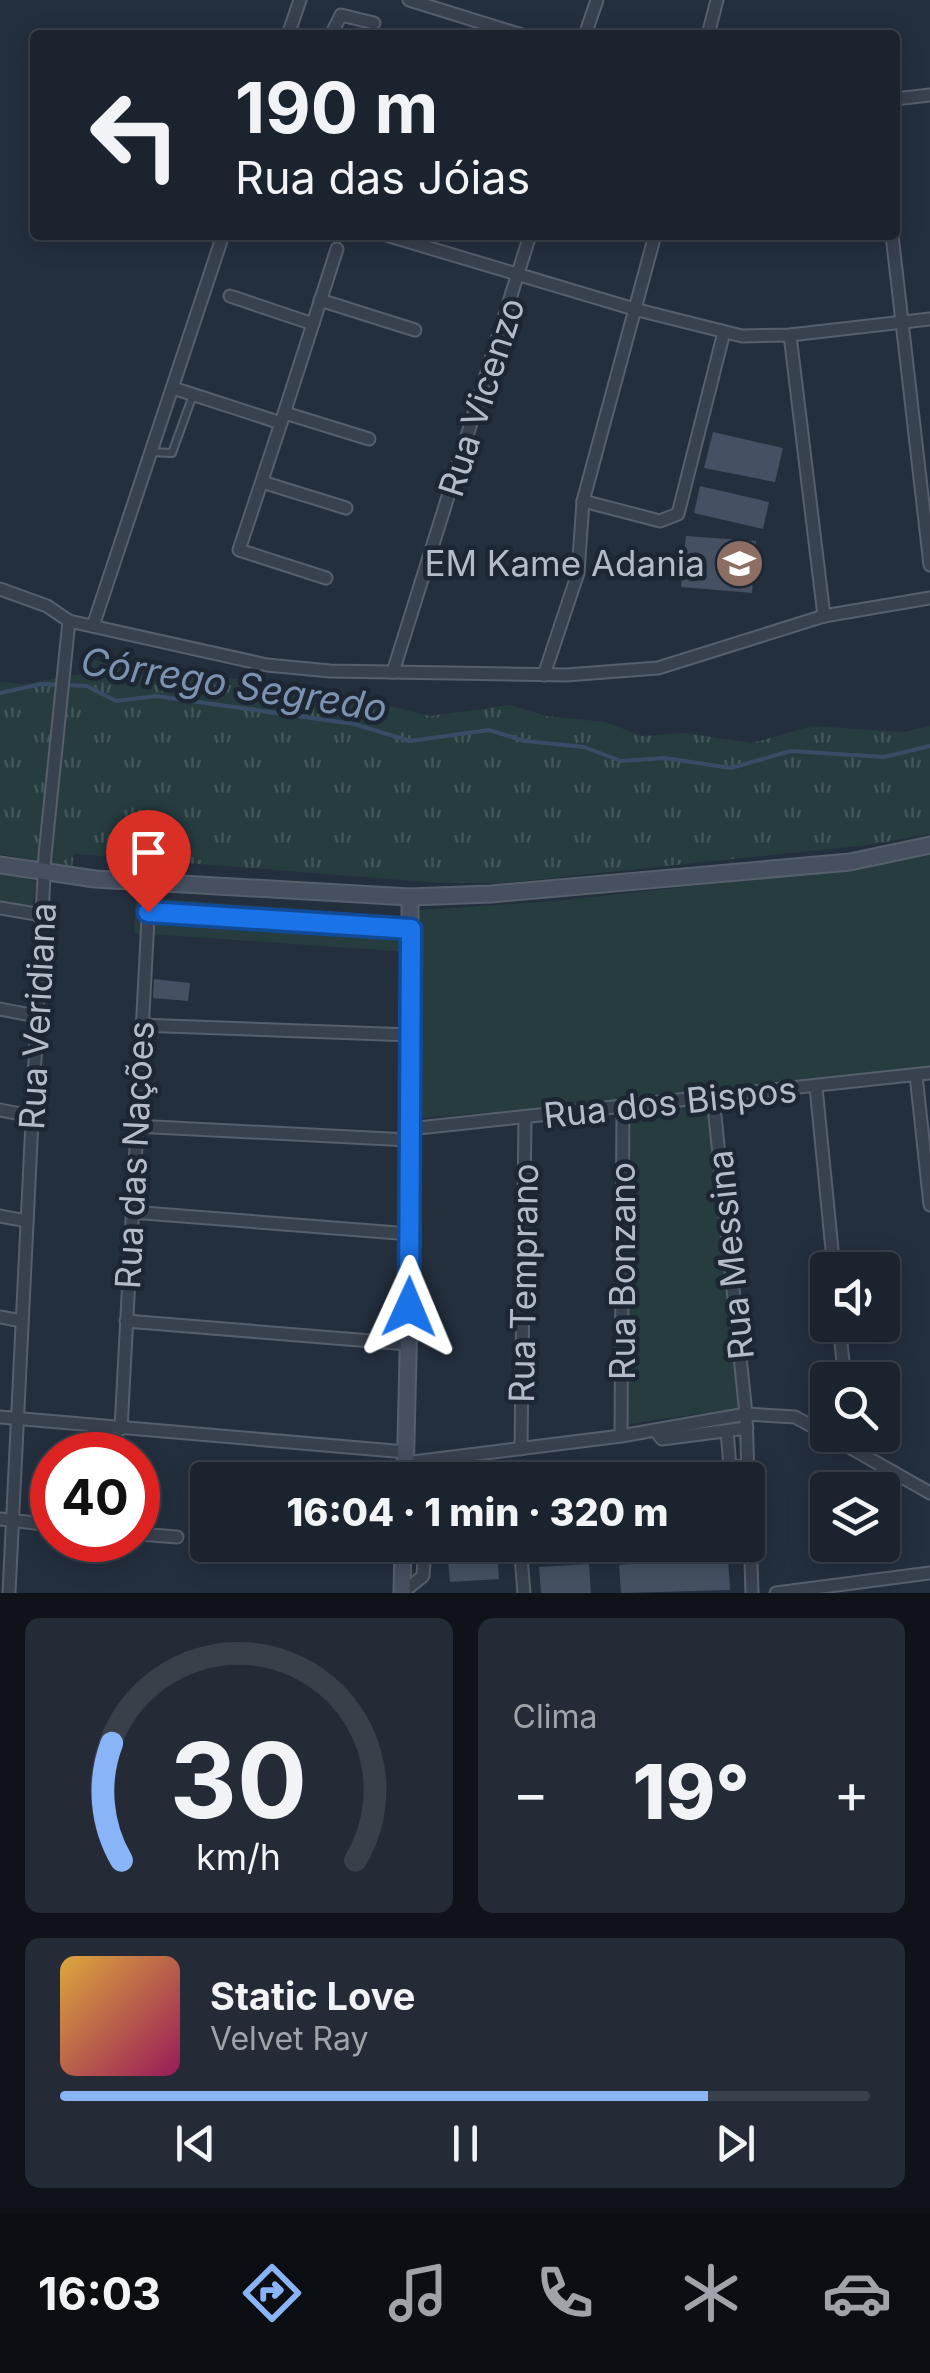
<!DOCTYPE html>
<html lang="pt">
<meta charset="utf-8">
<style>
body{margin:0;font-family:Inter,sans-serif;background:#242b36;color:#f1f3f6;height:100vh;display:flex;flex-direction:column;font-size:38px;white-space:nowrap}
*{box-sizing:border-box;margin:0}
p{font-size:32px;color:#a0a4aa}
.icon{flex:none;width:55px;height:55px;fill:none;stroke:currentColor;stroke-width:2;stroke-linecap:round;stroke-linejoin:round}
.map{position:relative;height:1593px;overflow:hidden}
.side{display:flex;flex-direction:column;gap:25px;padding:25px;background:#0f1319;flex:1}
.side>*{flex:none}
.top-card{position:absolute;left:30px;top:30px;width:870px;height:210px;border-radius:10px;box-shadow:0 5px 25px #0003,0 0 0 2px #39404a;background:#1b232e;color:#f1f3f6;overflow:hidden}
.fabs{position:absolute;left:810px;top:1252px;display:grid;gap:20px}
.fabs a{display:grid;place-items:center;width:90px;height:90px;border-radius:10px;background:#1b232e;box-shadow:0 5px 25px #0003,0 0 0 2px #39404a;font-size:50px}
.speed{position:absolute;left:30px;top:1432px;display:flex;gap:20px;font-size:50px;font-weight:700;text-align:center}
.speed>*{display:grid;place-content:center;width:130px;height:130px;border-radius:50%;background:#1b232e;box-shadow:0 5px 25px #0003,0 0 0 2px #39404a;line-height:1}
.speed .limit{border:15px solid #d22;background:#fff;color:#111}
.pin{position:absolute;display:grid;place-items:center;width:85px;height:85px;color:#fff;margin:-102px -42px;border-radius:50% 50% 50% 0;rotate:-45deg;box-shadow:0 0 10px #0007}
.pin .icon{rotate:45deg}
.me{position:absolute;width:110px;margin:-55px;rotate:1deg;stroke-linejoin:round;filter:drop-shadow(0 0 8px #0008)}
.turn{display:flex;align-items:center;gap:35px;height:210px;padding:0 40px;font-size:45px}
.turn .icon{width:130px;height:130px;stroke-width:2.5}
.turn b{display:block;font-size:70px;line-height:85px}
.big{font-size:75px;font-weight:800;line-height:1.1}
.side .widget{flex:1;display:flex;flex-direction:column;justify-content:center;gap:15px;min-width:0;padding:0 35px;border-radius:15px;background:#242b36}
.side .dial{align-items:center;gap:0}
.dial svg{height:260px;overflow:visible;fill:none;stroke:#39404a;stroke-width:7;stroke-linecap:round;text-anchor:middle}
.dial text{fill:#f1f3f6;stroke:none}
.song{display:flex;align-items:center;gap:30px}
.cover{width:120px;height:120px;border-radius:15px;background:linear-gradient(135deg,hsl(40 70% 55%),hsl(330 70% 35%))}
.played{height:10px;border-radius:5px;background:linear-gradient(90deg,#8ab4f8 80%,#39404a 80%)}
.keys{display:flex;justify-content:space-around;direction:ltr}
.heat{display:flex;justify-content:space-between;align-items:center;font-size:55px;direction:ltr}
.side .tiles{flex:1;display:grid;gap:25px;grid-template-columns:1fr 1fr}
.widget:last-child{grid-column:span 2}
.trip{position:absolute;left:190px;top:1462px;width:575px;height:100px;border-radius:10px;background:#1b232e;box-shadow:0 5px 25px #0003,0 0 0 2px #39404a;font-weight:800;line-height:100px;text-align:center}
.menu{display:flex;height:160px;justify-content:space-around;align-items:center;background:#0b0e12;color:#a0a4aa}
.menu .icon{width:70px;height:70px}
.menu .selected{color:#8ab4f8}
.menu b{font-size:45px;color:#f1f3f6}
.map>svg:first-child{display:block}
</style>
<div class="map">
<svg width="930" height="1593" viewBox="0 0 930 1593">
<defs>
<pattern id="park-tufts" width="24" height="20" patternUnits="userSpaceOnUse" patternTransform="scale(2.5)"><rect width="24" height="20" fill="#263c3f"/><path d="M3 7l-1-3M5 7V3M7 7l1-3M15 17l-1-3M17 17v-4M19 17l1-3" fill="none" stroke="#435659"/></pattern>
</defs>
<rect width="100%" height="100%" fill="#242f3e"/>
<g fill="#263c3f">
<path d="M930,854v212l-224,25 34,317 -112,16 3,-323 -210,17 -5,-73 4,-135 135,-9 294,-32z"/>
<path d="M0,873l36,8 -3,25 -33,-5z"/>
<path d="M136,897l273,20 -1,35 -274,-19z"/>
</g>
<path fill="url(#park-tufts)" d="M82,660l26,1 29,15 39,-5 162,22 92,23 80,-11 36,11 59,6 37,14 43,-3 67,10 60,-17 92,6 26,-6v108l-61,11 -367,38h-62l-366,-29 -2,13 -72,-13v-172l24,2 57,-10z"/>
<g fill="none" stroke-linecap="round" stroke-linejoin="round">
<path stroke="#394c67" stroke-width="4" d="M0,693l41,-9 46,2 29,15 40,-5 198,28 56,17 79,-11 36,11 59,6 37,14 44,-3 66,10 60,-17 93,6 46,-11"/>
</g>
<g fill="#455162">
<path d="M713,432l70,16 -8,34 -71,-14z"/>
<path d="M700,486l69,16 -6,27 -69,-16z"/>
<path d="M686,536l70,5 -4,52 -71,-6z"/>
<path d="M154,979l36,4 -2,18 -35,-3z"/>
<path d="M497,1546l2,33 -49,3 -3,-32z"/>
<path d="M728,1558l2,32 -109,3 -2,-28z"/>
<path d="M589,1564l2,29h-50l-2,-26z"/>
</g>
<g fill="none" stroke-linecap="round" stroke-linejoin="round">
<defs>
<path id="lane" d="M152,452l20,1 21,-58"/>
<g id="street">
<path d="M409,0l113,35"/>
<path d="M288,35l12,-35"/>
<path d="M331,35l10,-20 33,8"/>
<path d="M585,35l12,-35"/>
<path d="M708,35l9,-35"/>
<path d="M895,99l35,-4"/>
<path d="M386,235l248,74 108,27 48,-1 140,-16"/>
<path d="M892,235l38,330"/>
<path d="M230,296l83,28"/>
<path d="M320,300l95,30"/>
<path d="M790,335l34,281"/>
<path d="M173,388l108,35 -42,127 87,28"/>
<path d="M285,413l84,26"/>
<path d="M281,423l56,-174"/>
<path d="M262,482l84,26"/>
<path d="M583,501l77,20 18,-7 46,-182"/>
<path d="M0,589l47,17 22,15 198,44 63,6 236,4 92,-7 166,-52 106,-18"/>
<path d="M93,626l130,-391"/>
<path d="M393,672l137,-437"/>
<path d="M544,675l34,-102 5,-72 72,-266"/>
<path d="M0,908l42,7"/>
<path d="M147,912l264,17"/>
<path d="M0,1009l36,7"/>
<path d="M140,1025l272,10"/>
<path d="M916,1075l14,130"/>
<path d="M816,1087l18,183"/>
<path d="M713,1097l33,317 6,179"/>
<path d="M0,1110l32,6"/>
<path d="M135,1126l274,14"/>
<path d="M409,1129l521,-56"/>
<path d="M131,1212l280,22"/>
<path d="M0,1216l27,5"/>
<path d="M0,1317l22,4"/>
<path d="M126,1321l282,23"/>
<path d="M839,1325l6,55"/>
<path d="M0,1417l406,35"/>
<path d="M121,1429l29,-548"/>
<path d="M655,1430l7,9 85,-11"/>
<path d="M727,1431l3,36"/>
<path d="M828,1435l102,58"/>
<path d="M621,1436l2,-330"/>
<path d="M521,1449l4,-332"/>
<path d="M405,1463l216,-27 125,-22 49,3 33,18"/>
<path d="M603,1475l144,-9"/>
<path d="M513,1480l53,-3"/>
<path d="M0,1519l52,6"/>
<path d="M138,1534l39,3"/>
<path d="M520,1545l4,48"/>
<path d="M521,1550l70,-3"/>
<path d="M9,1593l36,-738 24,-234"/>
<path d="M402,1593l21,-17 2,-31"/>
<path d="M776,1593l154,-20"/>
</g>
<g id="secondary">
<path d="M0,865l95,14 315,18 81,-3 359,-32 80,-17"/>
<path d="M405,1480l6,-246 -1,-337"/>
<path d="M402,1593l1,-48"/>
</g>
</defs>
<use href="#lane" stroke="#565f6c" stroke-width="10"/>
<use href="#street" stroke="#565f6c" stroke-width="15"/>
<use href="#secondary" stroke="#565f6c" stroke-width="19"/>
<use href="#lane" stroke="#38414e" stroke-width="6"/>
<use href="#street" stroke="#38414e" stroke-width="11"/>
<use href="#secondary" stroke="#465061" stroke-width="15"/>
</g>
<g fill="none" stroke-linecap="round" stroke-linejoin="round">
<defs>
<path id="route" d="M148,912l263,17 -2,378"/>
</defs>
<use href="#route" stroke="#114b97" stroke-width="25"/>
<use href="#route" stroke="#1a73e8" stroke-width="18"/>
</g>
<defs>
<symbol id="school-disc" viewBox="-11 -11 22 22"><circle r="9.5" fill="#8d6e63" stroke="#1d2633"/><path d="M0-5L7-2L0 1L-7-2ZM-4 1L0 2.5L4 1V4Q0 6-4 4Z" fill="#fff"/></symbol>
</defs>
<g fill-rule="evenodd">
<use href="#school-disc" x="712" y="536" width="55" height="55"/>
</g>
<g text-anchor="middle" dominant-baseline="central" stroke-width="9" stroke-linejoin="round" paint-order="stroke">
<g font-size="35" fill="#b4bcc9" stroke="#1d2633">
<text transform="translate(481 397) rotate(-72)">Rua Vicenzo</text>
<text transform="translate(37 1016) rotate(-87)">Rua Veridiana</text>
<text transform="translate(670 1102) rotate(-6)">Rua dos Bispos</text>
<text transform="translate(134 1155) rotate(-87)">Rua das Nações</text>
<text transform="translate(730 1255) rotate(-96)">Rua Messina</text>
<text transform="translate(622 1271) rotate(-90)">Rua Bonzano</text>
<text transform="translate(523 1283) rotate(-89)">Rua Temprano</text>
</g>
<g font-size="35" fill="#b4bcc9" stroke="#1d2633" text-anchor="end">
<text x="705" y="563">EM Kame Adania</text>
</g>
<g font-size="38" font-style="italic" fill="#7c92b1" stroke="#1d2633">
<text transform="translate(234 684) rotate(9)">Córrego Segredo</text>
</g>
</g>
</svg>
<div class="fabs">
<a><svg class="icon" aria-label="sound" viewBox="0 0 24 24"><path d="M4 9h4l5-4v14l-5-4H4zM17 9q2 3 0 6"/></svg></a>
<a><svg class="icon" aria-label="search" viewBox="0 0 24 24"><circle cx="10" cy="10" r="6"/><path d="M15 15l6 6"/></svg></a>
<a><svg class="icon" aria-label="layers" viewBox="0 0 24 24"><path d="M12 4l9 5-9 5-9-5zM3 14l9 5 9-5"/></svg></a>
</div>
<div class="speed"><div class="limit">40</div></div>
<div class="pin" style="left:148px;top:912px;background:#d93025"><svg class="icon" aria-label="arrive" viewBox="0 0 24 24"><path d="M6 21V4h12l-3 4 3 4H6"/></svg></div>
<svg class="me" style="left:409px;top:1307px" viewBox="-20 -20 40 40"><path d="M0-17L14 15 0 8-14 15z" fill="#1a73e8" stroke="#fff" stroke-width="4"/></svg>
<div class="trip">16:04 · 1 min · 320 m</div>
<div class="top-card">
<div class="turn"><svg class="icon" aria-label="left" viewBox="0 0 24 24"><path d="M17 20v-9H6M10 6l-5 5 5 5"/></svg><div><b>190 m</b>Rua das Jóias</div></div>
</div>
</div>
<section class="side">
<div class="tiles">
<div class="widget dial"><svg viewBox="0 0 100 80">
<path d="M14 69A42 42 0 1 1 86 69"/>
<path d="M14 69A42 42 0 0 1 11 33" stroke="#8ab4f8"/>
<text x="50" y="56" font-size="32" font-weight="700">30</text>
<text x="50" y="72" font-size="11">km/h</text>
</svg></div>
<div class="widget"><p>Clima</p>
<div class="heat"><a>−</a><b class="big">19°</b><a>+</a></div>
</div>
<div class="widget">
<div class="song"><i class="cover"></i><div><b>Static Love</b><p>Velvet Ray</p></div></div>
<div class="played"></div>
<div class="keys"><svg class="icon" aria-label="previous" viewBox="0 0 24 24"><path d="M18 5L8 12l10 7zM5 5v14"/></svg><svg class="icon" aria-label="pause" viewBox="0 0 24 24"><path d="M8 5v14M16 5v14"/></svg><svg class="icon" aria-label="next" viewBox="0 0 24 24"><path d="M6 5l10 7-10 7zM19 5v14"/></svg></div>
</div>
</div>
</section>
<nav class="menu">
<b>16:03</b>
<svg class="icon selected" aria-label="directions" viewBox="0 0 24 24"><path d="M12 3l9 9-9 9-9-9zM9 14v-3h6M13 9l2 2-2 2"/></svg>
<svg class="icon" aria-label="music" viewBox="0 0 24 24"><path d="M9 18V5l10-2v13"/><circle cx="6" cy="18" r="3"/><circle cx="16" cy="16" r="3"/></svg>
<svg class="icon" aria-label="phone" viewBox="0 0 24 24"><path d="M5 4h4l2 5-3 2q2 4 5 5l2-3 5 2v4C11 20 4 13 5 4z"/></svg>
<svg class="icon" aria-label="climate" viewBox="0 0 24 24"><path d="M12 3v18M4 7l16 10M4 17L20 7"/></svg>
<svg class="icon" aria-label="car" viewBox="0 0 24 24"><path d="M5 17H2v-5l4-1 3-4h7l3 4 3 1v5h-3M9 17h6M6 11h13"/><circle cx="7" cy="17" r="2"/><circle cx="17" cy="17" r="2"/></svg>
</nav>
